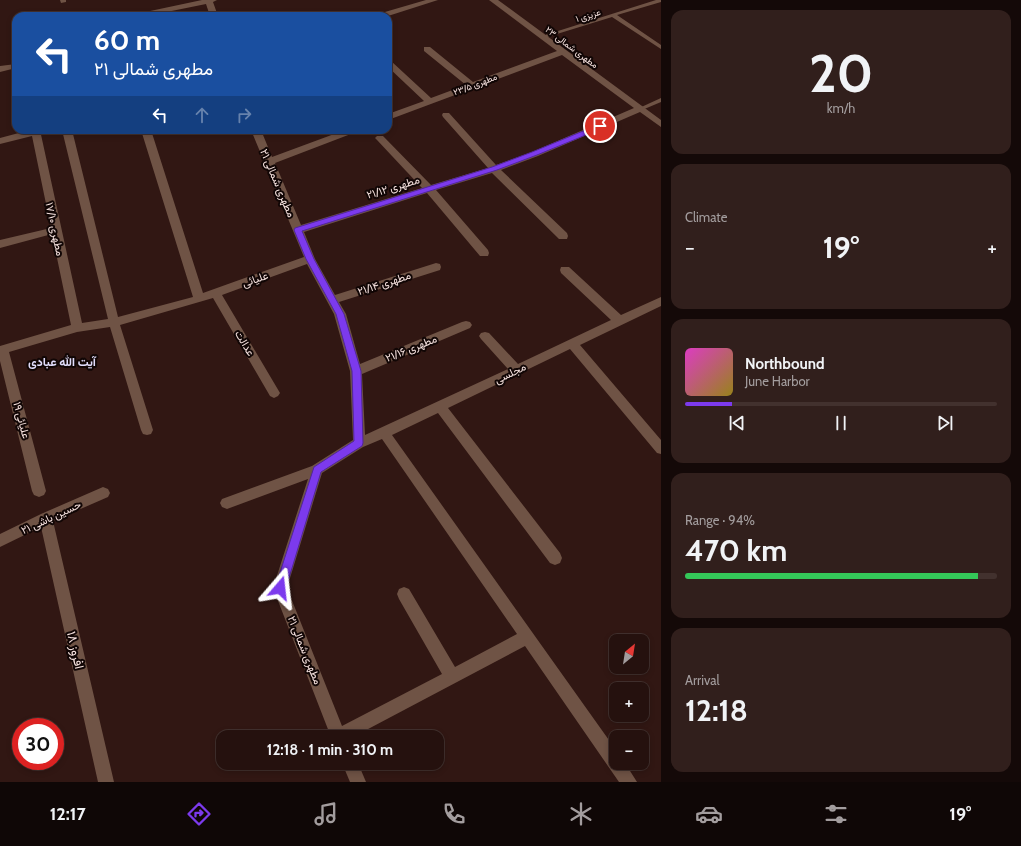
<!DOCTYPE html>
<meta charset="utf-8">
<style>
body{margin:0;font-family:Cabin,Vazirmatn,sans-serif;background:#311f1c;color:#f1f3f6;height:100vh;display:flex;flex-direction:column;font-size:15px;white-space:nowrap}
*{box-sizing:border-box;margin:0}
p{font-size:13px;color:#a39d9e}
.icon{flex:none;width:22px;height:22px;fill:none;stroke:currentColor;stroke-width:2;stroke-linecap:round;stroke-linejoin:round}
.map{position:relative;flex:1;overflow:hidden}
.side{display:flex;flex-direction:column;gap:10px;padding:10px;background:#140908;width:360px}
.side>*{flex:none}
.top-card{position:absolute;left:12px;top:12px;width:380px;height:122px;border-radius:12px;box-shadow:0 2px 6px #0003,0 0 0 1px #42312e;background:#1a4fa0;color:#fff;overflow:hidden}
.needle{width:26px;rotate:30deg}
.buttons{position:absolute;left:609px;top:634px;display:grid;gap:8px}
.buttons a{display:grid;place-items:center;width:40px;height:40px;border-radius:8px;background:#25110e;box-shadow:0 2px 6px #0003,0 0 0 1px #42312e;font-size:20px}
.speed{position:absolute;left:12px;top:718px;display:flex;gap:8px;font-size:20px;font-weight:700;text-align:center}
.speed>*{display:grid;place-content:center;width:52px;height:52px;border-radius:50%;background:#25110e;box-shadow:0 2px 6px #0003,0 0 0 1px #42312e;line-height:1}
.speed .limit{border:6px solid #d22;background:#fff;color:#111}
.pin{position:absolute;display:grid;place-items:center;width:34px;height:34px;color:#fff;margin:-17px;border:2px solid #fff;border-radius:50%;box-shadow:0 1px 4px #0007}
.me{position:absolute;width:44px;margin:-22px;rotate:17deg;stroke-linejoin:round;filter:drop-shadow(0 0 3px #0008)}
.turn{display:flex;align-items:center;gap:14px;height:84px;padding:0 16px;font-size:18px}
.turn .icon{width:52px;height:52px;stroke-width:2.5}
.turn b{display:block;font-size:28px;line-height:34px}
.lanes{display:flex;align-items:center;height:38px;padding:0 16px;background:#0003;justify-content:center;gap:20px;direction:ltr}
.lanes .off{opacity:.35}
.big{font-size:30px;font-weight:700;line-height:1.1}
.side .tile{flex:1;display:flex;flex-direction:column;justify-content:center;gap:6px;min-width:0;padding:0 14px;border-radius:12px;background:#311f1c}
.side .dial{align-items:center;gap:0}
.dial b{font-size:52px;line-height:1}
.song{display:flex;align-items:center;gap:12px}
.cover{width:48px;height:48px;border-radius:6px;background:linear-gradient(135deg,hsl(310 70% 55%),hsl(50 70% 35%))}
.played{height:4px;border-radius:2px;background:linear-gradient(90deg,#7c3aed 15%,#42312e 15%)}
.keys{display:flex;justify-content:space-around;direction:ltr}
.heat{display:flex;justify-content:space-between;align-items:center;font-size:22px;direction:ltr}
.charge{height:6px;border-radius:3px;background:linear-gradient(90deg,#34c759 94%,#42312e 0)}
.trip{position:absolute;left:216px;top:730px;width:228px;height:40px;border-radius:12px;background:#25110e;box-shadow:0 2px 6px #0003,0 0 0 1px #42312e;font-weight:700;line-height:40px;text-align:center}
.tab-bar{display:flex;height:64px;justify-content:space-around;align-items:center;background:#0f0706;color:#a39d9e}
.tab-bar .icon{width:28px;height:28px}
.tab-bar .on{color:#7c3aed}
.tab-bar b{font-size:18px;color:#f1f3f6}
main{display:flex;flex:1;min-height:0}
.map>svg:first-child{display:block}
</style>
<main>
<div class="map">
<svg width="661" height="782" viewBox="0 0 661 782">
<rect width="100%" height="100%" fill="#311713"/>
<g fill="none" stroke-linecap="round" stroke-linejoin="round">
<g fill="#6f5345" fill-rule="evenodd">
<path d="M60,0h6v2l-5,1z"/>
<path d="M656,0h5v2l-44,13 44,30v4l-49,-32 -68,21 -5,-1z"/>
<path d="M661,98v4l-19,8h-4l-1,-1z"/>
</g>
<g fill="#6f5345" fill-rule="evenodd">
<path d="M202,0h15l-4,2 5,14h-8l-4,-12 -59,12h-15l4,-2z"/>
<path d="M426,0h12l-50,16h-11l1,-2z"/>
<path d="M489,0h9l163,120v7l-21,-15 -102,44 -37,14 66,63 1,3 -1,3h-8l-67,-66 -56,17 52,60 1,3 -1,3h-8l-53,-63 -123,39 11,27 20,36 101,-32 4,1 1,3 -1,3 -101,32 7,12 14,50 102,-42 4,-1 4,1 2,3 -2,3 -108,46 3,61 143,-66 -27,-30 -2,-3 2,-3 4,-1 4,1 29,31 93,-44 -50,-47 -1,-3 1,-3h8l52,48 40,-18v9l-81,39 81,95v14l-4,-1 -87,-104 -122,59 112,145 2,5 -2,5 -5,2 -5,-2 -112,-150 -46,22 224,315v13h9l12,19h-18l-94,-136 -172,91h-22l-58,-149 35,-109 -81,30 -5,-2 -2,-4 2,-4 90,-33 41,-26 -3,-69 -16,-57 -27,-50 -85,31 58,98 -2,3 -4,2 -4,-2 -57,-98 -93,27 33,105 -2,4 -4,1 -4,-1 -2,-4 -31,-103 -33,5 -68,20 37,139 -2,4 -5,2 -5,-2 -2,-4 -32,-130v-15l71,-21 -19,-91 -52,14v-8l51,-12 -19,-92 -32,8v-6l30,-8h10l42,193 26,-4 -46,-189h10l46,187 75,-20 -52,-167h10l52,163 101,-36 -53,-127h10l11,27 73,-27h13l-2,2 -81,31 26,62 121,-37 -45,-48 -2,-2 2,-2h6l48,49 57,-17 -45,-51 -1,-2 1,-2h6l47,52 36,-13 102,-44 -72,-53 -174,65v-6l36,-13 -36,-34v-6h3l40,37 35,-13 -42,-34v-4h6l43,35 84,-31zM382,439l135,195 -62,33 -46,-78 -5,-2 -5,2 -2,5 2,5 43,75 -100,52 -55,-138 35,-115 41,-26z"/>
<path d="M16,64v4l-16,4v-6z"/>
<path d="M103,487l5,2 2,4 -2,4 -55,24 61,261h-16l-57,-255 -41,20v-13l41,-20z"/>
<path d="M342,763h16l8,19h-16z"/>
</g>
</g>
<path fill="#7c3aed" stroke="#51269a" d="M600,124l3,1v3l-66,27 -40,15 -195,61 12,28 30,55 17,57 2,72 -1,3 -41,26 -35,116 -2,4 -4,1 -4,-1 -1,-4 39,-121 40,-26 -2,-70 -16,-57 -30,-55 -12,-29 1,-2 197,-61 40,-15z"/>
<g text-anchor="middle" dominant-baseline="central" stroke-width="4" stroke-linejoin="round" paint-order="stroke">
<g font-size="9" fill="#f8e4e1" stroke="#110605">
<text transform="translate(588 15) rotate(-17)">عزیزی ۱</text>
<text transform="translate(572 47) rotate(37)">مطهری شمالی ۲۳</text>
<text transform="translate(475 84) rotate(-21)">مطهری ۲۳/۵</text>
</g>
<g font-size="11" fill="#f8e4e1" stroke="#110605">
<text transform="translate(278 183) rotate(67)">مطهری شمالی ۲۱</text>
<text transform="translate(393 187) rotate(-17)">مطهری ۲۱/۱۲</text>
<text transform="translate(55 229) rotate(78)">مطهری ۱۷/۱۰</text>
<text transform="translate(255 279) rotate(-20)">علیائی</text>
<text transform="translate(384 283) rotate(-18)">مطهری ۲۱/۱۴</text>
<text transform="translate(245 343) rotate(59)">عدالت</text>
<text transform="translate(411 348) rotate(-22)">مطهری ۲۱/۱۶</text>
<text transform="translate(510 373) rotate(-26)">مجلسی</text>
<text transform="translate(22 420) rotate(75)">علیائی ۱۹</text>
<text transform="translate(51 517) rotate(-25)">حسین باشی ۲۱</text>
<text transform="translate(305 650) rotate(68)">مطهری شمالی ۲۱</text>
</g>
<g font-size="12" font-weight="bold" fill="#e1ddfb" stroke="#110605">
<text x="62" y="361">آیت الله عبادی</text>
</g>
<g font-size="13" fill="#f8e4e1" stroke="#110605">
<text transform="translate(76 650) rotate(77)">افروز ۱۸</text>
</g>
</g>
</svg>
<div class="buttons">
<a><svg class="needle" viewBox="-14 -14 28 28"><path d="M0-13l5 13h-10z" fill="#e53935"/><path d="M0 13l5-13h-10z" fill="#a39d9e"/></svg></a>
<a>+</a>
<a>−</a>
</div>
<div class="speed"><div class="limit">30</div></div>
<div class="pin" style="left:600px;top:126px;background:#d93025"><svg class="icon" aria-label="arrive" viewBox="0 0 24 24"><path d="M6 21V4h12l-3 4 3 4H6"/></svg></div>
<svg class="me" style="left:280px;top:588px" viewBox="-20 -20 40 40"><path d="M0-17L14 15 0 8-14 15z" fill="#7c3aed" stroke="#fff" stroke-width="4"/></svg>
<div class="trip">12:18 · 1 min · 310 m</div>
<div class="top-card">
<div class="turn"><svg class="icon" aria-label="left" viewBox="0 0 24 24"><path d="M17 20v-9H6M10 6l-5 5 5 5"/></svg><div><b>60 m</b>مطهری شمالی ۲۱</div></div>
<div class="lanes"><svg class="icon" aria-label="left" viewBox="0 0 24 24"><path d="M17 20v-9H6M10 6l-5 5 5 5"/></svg><svg class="icon off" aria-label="ahead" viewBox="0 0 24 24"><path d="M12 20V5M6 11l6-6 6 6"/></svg><svg class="icon off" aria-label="right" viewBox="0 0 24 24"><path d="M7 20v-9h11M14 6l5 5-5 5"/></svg></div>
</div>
</div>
<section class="side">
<div class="tile dial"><b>20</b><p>km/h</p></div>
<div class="tile"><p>Climate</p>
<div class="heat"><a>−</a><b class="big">19°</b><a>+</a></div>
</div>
<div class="tile">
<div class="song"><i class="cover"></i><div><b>Northbound</b><p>June Harbor</p></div></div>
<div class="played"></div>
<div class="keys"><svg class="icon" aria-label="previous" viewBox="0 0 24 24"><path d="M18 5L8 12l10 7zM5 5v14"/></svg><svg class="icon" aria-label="pause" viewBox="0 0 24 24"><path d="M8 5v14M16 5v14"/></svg><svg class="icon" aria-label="next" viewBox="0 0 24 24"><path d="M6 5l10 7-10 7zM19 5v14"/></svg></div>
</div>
<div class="tile"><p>Range · 94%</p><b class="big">470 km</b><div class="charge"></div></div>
<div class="tile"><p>Arrival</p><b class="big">12:18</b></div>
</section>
</main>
<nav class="tab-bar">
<b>12:17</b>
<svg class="icon on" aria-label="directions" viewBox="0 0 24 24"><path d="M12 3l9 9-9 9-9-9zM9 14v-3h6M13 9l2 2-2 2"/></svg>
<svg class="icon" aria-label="music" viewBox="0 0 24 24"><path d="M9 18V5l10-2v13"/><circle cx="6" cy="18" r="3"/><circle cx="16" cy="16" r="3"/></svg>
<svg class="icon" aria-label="phone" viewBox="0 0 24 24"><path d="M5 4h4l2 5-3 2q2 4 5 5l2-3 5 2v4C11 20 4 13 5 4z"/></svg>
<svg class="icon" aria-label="climate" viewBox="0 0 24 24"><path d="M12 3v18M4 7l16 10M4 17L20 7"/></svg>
<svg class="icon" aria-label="car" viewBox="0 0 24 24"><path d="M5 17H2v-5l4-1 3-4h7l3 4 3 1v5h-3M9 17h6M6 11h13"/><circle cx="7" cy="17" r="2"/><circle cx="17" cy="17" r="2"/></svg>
<svg class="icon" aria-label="filters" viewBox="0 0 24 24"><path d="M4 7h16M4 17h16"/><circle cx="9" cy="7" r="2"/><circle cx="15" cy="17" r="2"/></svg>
<b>19°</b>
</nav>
